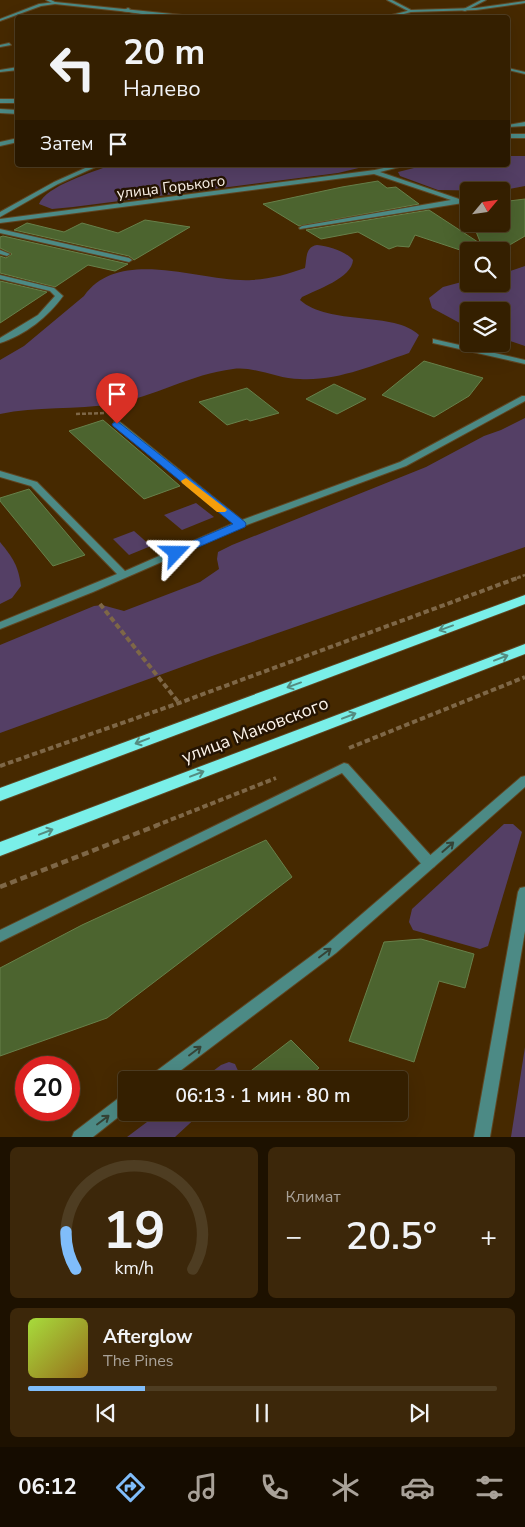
<!DOCTYPE html>
<html lang="ru">
<meta charset="utf-8">
<style>
body{margin:0;font-family:"Nunito Sans",sans-serif;background:#3c270a;color:#f1f3f6;height:100vh;display:flex;flex-direction:column;font-size:19px;white-space:nowrap}
*{box-sizing:border-box;margin:0}
p{font-size:16px;color:#a9a299}
.icon{flex:none;width:28px;height:28px;fill:none;stroke:currentColor;stroke-width:2;stroke-linecap:round;stroke-linejoin:round}
.map{position:relative;height:1137px;overflow:hidden}
.sheet{display:flex;flex-direction:column;gap:10px;padding:10px;background:#1d1100;flex:1}
.sheet>*{flex:none}
.guide{position:absolute;left:15px;top:15px;width:495px;height:152px;border-radius:5px;box-shadow:0 5px 20px #0002,0 0 0 1px #4e3d22;background:#341f00;color:#f1f3f6;overflow:hidden}
.needle{width:32px;rotate:61deg}
.buttons{position:absolute;left:460px;top:182px;display:grid;gap:10px}
.buttons a{display:grid;place-items:center;width:50px;height:50px;border-radius:5px;background:#341f00;box-shadow:0 5px 20px #0002,0 0 0 1px #4e3d22;font-size:25px}
.speed{position:absolute;left:15px;top:1056px;display:flex;gap:10px;font-size:25px;font-weight:700;text-align:center}
.speed>*{display:grid;place-content:center;width:65px;height:65px;border-radius:50%;background:#341f00;box-shadow:0 5px 20px #0002,0 0 0 1px #4e3d22;line-height:1}
.speed .limit{border:8px solid #d22;background:#fff;color:#111}
.pin{position:absolute;display:grid;place-items:center;width:42px;height:42px;color:#fff;margin:-51px -21px;border-radius:50% 50% 50% 0;rotate:-45deg;box-shadow:0 0 5px #0007}
.pin .icon{rotate:45deg}
.me{position:absolute;width:55px;margin:-28px;rotate:67deg;stroke-linejoin:round;filter:drop-shadow(0 0 4px #0008)}
.turn{display:flex;align-items:center;gap:18px;height:105px;padding:0 25px;font-size:22px}
.turn .icon{width:65px;height:65px;stroke-width:2.5}
.turn b{display:block;font-size:35px;line-height:42px}
.then{display:flex;align-items:center;height:48px;padding:0 25px;background:#0003;gap:10px;font-size:19px}
.big{font-size:38px;font-weight:600;line-height:1.1}
.sheet .widget{flex:1;display:flex;flex-direction:column;justify-content:center;gap:8px;min-width:0;padding:0 18px;border-radius:8px;background:#3c270a}
.sheet .dial{align-items:center;gap:0}
.dial svg{height:130px;overflow:visible;fill:none;stroke:#4e3d22;stroke-width:7;stroke-linecap:round;text-anchor:middle}
.dial text{fill:#f1f3f6;stroke:none}
.song{display:flex;align-items:center;gap:15px}
.cover{width:60px;height:60px;border-radius:8px;background:linear-gradient(135deg,hsl(80 70% 55%),hsl(40 70% 35%))}
.played{height:5px;border-radius:2px;background:linear-gradient(90deg,#80bdfa 25%,#4e3d22 25%)}
.keys{display:flex;justify-content:space-around;direction:ltr}
.heat{display:flex;justify-content:space-between;align-items:center;font-size:28px;direction:ltr}
.sheet .tiles{flex:1;display:grid;gap:10px;grid-template-columns:1fr 1fr}
.widget:last-child{grid-column:span 2}
.trip{position:absolute;left:118px;top:1071px;width:290px;height:50px;border-radius:5px;background:#341f00;box-shadow:0 5px 20px #0002,0 0 0 1px #4e3d22;font-weight:600;line-height:50px;text-align:center}
.menu{display:flex;height:80px;justify-content:space-around;align-items:center;background:#150c00;color:#a9a299}
.menu .icon{width:35px;height:35px}
.menu .current{color:#80bdfa}
.menu b{font-size:22px;color:#f1f3f6}
.map>svg:first-child{display:block}
</style>
<div class="map">
<svg width="525" height="1137" viewBox="0 0 525 1137">
<rect width="100%" height="100%" fill="#462900"/>
<g fill="#543f65">
<path d="M508,156h17v30l-26,5 -61,-1 -38,-14 -2,-4 28,-7h82z"/>
<path d="M111,165h260l-33,8 -265,34 -21,2 -13,-5c7,-18 54,-32 72,-39z"/>
<path d="M317,245c12,1 28,6 36,15 -1,18 -37,30 -51,37l-2,3c29,26 95,11 119,35l-10,18c-35,12 -71,28 -109,26 -23,0 -45,-13 -67,-10 -42,5 -79,28 -120,35 -37,6 -77,2 -113,10v-54l24,-14 60,-50c36,-51 118,-13 168,-16 18,-1 37,-6 53,-12 2,-10 0,-21 12,-23z"/>
<path d="M525,266v80l-24,-8v-27h-32v17l-37,-20 -3,-10 14,-11 26,-7v4h32v-10z"/>
<path d="M525,418v129l-313,109 -212,77v-88l94,-39 8,-1 22,6 76,-29 19,-13 -2,-10 1,-7 14,-7 194,-78 58,-31 17,-6z"/>
<path d="M196,503l18,14 -32,13 -18,-15z"/>
<path d="M134,531l17,15 -22,9 -16,-16z"/>
<path d="M0,542c13,16 18,23 21,44l-9,12 -12,6z"/>
<path d="M504,824h9l9,8 -34,114 -8,3 -67,-19 -4,-8 3,-13z"/>
<path d="M525,1047v90h-14z"/>
<path d="M229,1062l6,2 4,9 -3,7h-35l20,-15z"/>
<path d="M159,1113v-1l42,1 -26,24h-48z"/>
</g>
<g fill="#4c642f" stroke="#67804a">
<path d="M378,181l9,7 9,-1 23,17 -120,22 -36,-22 79,-17z"/>
<path d="M525,199v37l-24,14 -20,-6 11,7 -23,2 -54,-18 -6,12 -12,-1 -8,3 -31,-17 -37,7 -15,-9 123,-20 52,34 -8,-20h28v-22z"/>
<path d="M145,220l45,7 -56,33 -5,-4 -115,-26 13,-7 37,9 18,-9 36,10z"/>
<path d="M3,236l125,28 -13,7 -27,-6 -33,22 -55,-14v-17l6,2 6,-4 -12,-6v-11z"/>
<path d="M0,281l47,11 -47,31z"/>
<path d="M424,361l59,17 -14,18 -35,21 -52,-22z"/>
<path d="M334,384l32,15 -29,15 -31,-15z"/>
<path d="M247,388l32,25 -29,8 -3,-2 -20,6 -28,-23z"/>
<path d="M103,420l54,46 23,20 -36,13 -75,-68z"/>
<path d="M29,489l39,46 17,20 -32,11 -53,-65v-3z"/>
<path d="M266,840l26,37 -185,141 -107,38v-88l82,-43z"/>
<path d="M421,939l53,15 -9,34 -26,-7 -25,81 -65,-21 35,-99z"/>
<path d="M291,1040l28,28 -15,12h-65z"/>
</g>
<g fill="none" stroke-linecap="round" stroke-linejoin="round">
<defs>
<g id="service">
<path d="M46,0h5l6,3 -3,1z"/>
<path d="M387,0h5l21,11 -3,1z"/>
<path d="M481,0h5l-21,11 -3,-1z"/>
<path d="M128,8l2,1 -1,1 22,4 -2,1 -27,-4z"/>
<path d="M9,43l2,2 -11,2v-2z"/>
<path d="M18,67v3l-18,2v-2z"/>
<path d="M508,68l17,4v2l-17,-4z"/>
<rect x="0" y="99" width="18" height="4"/>
<path d="M0,109l18,1v4l-18,-1z"/>
<path d="M525,122v4l-17,1v-2z"/>
<rect x="508" y="134" width="17" height="4"/>
<path d="M18,138v4l-18,4v-4z"/>
<path d="M397,165h10l-27,7 79,27 10,-1v4l-169,27 -1,-1 3,-2 149,-26 -77,-26 -374,49v-4l375,-49z"/>
<path d="M0,229l129,29 3,2 -3,2 -129,-29z"/>
<path d="M0,250l10,4 -3,2 -7,-2z"/>
<path d="M0,275l54,13 9,8c-15,21 -38,39 -63,47v-5l38,-23 17,-19 -5,-5 -50,-12z"/>
<path d="M433,339l92,21v4l-92,-21z"/>
<path d="M522,396h3v5l-119,65 -162,60 -151,66 -93,37v-7l117,-48 -86,-88 -31,-9v-6l37,11 88,89 109,-48 -120,-97v-4h6l122,98 158,-58z"/>
<path d="M344,763l4,1 86,95 2,4 -2,4 -5,1 -5,-1 -82,-94 -342,169v-12z"/>
</g>
<g id="minor">
<path d="M525,1v2l-49,7 -65,2 -22,6h-9l31,-8 65,-2z"/>
<path d="M55,2l147,15 2,1h-19l-130,-14 -14,2 -41,15v-2l39,-15z"/>
<path d="M92,165h8l-42,19 -58,33v-5l54,-30z"/>
<path d="M525,776v11l-189,166 -168,127h-20l3,-5 175,-130 195,-168z"/>
<path d="M525,887v44l-35,206h-16l44,-245 2,-4z"/>
<path d="M126,1095v16l-33,26h-21l2,-5 46,-35z"/>
</g>
<g id="trunk">
<path d="M525,595v9l-525,197v-13z"/>
<path d="M525,644v10l-525,202v-14z"/>
</g>
</defs>
<use href="#service" stroke="#5f4521" stroke-width="2"/>
<use href="#minor" stroke="#5f4521" stroke-width="2"/>
<use href="#trunk" stroke="#5f4521" stroke-width="2"/>
<g stroke="#7e6747" stroke-width="2.5" stroke-dasharray="4 2" stroke-linecap="butt">
<path d="M76,414l29,-1"/>
<path d="M517,578l8,-3"/>
</g>
<g stroke="#7e6747" stroke-width="4" stroke-dasharray="5.5 3" stroke-linecap="butt">
<path d="M100,604l79,99"/>
<path d="M349,748l176,-71"/>
<path d="M0,766l179,-63 341,-126"/>
<path d="M155,826l121,-48"/>
</g>
<path stroke="#7e6747" stroke-width="4.5" stroke-dasharray="7 4" stroke-linecap="butt" d="M0,887l158,-62"/>
<use href="#service" fill="#4c8a85" fill-rule="evenodd"/>
<use href="#minor" fill="#4c8a85" fill-rule="evenodd"/>
<use href="#trunk" fill="#7aefe8" fill-rule="evenodd"/>
</g>
<defs><path id="oneway-shaft" d="M-6 0H5M1.5-3L5.5 0L1.5 3" fill="none" stroke-width="1.6" stroke-linecap="round" stroke-linejoin="round" transform="scale(1.25)"/></defs>
<g stroke="#548c80">
<use href="#oneway-shaft" transform="translate(446 628) rotate(160)"/>
<use href="#oneway-shaft" transform="translate(501 658) rotate(-21)"/>
<use href="#oneway-shaft" transform="translate(294 685) rotate(160)"/>
<use href="#oneway-shaft" transform="translate(349 716) rotate(-21)"/>
<use href="#oneway-shaft" transform="translate(142 741) rotate(159)"/>
<use href="#oneway-shaft" transform="translate(197 774) rotate(-21)"/>
<use href="#oneway-shaft" transform="translate(46 832) rotate(-21)"/>
</g>
<g stroke="#354336">
<use href="#oneway-shaft" transform="translate(448 847) rotate(-41)"/>
<use href="#oneway-shaft" transform="translate(325 953) rotate(-37)"/>
<use href="#oneway-shaft" transform="translate(195 1051) rotate(-37)"/>
<use href="#oneway-shaft" transform="translate(103 1120) rotate(-37)"/>
</g>
<path fill="#1a73e8" stroke="#114b97" d="M117,421l128,101 1,2 -1,3 -65,28h-8l-1,-2 1,-3 61,-26 -120,-98 -1,-2z"/>
<path fill="#f59e0b" d="M186,478l39,30 2,2 -2,2h-8l-35,-29 -1,-2z"/>
<g text-anchor="middle" dominant-baseline="central" stroke-width="5" stroke-linejoin="round" paint-order="stroke">
<g font-size="15" fill="#fcf3e9" stroke="#251402">
<text transform="translate(171 187) rotate(-7)">улица Горького</text>
</g>
<g font-size="18" fill="#fcf3e9" stroke="#251402">
<text transform="translate(255 730) rotate(-21)">улица Маковского</text>
</g>
</g>
</svg>
<div class="buttons">
<a><svg class="needle" viewBox="-14 -14 28 28"><path d="M0-13l5 13h-10z" fill="#e53935"/><path d="M0 13l5-13h-10z" fill="#a9a299"/></svg></a>
<a><svg class="icon" aria-label="search" viewBox="0 0 24 24"><circle cx="10" cy="10" r="6"/><path d="M15 15l6 6"/></svg></a>
<a><svg class="icon" aria-label="layers" viewBox="0 0 24 24"><path d="M12 4l9 5-9 5-9-5zM3 14l9 5 9-5"/></svg></a>
</div>
<div class="speed"><div class="limit">20</div></div>
<div class="pin" style="left:117px;top:424px;background:#d93025"><svg class="icon" aria-label="arrive" viewBox="0 0 24 24"><path d="M6 21V4h12l-3 4 3 4H6"/></svg></div>
<svg class="me" style="left:176px;top:553px" viewBox="-20 -20 40 40"><path d="M0-17L14 15 0 8-14 15z" fill="#1a73e8" stroke="#fff" stroke-width="4"/></svg>
<div class="trip">06:13 · 1 мин · 80 m</div>
<div class="guide">
<div class="turn"><svg class="icon" aria-label="left" viewBox="0 0 24 24"><path d="M17 20v-9H6M10 6l-5 5 5 5"/></svg><div><b>20 m</b>Налево</div></div>
<div class="then">Затем<svg class="icon" aria-label="arrive" viewBox="0 0 24 24"><path d="M6 21V4h12l-3 4 3 4H6"/></svg></div>
</div>
</div>
<section class="sheet">
<div class="tiles">
<div class="widget dial"><svg viewBox="0 0 100 80">
<path d="M14 69A42 42 0 1 1 86 69"/>
<path d="M14 69A42 42 0 0 1 8 46" stroke="#80bdfa"/>
<text x="50" y="56" font-size="32" font-weight="700">19</text>
<text x="50" y="72" font-size="11">km/h</text>
</svg></div>
<div class="widget"><p>Климат</p>
<div class="heat"><a>−</a><b class="big">20.5°</b><a>+</a></div>
</div>
<div class="widget">
<div class="song"><i class="cover"></i><div><b>Afterglow</b><p>The Pines</p></div></div>
<div class="played"></div>
<div class="keys"><svg class="icon" aria-label="previous" viewBox="0 0 24 24"><path d="M18 5L8 12l10 7zM5 5v14"/></svg><svg class="icon" aria-label="pause" viewBox="0 0 24 24"><path d="M8 5v14M16 5v14"/></svg><svg class="icon" aria-label="next" viewBox="0 0 24 24"><path d="M6 5l10 7-10 7zM19 5v14"/></svg></div>
</div>
</div>
</section>
<nav class="menu">
<b>06:12</b>
<svg class="icon current" aria-label="directions" viewBox="0 0 24 24"><path d="M12 3l9 9-9 9-9-9zM9 14v-3h6M13 9l2 2-2 2"/></svg>
<svg class="icon" aria-label="music" viewBox="0 0 24 24"><path d="M9 18V5l10-2v13"/><circle cx="6" cy="18" r="3"/><circle cx="16" cy="16" r="3"/></svg>
<svg class="icon" aria-label="phone" viewBox="0 0 24 24"><path d="M5 4h4l2 5-3 2q2 4 5 5l2-3 5 2v4C11 20 4 13 5 4z"/></svg>
<svg class="icon" aria-label="climate" viewBox="0 0 24 24"><path d="M12 3v18M4 7l16 10M4 17L20 7"/></svg>
<svg class="icon" aria-label="car" viewBox="0 0 24 24"><path d="M5 17H2v-5l4-1 3-4h7l3 4 3 1v5h-3M9 17h6M6 11h13"/><circle cx="7" cy="17" r="2"/><circle cx="17" cy="17" r="2"/></svg>
<svg class="icon" aria-label="filters" viewBox="0 0 24 24"><path d="M4 7h16M4 17h16"/><circle cx="9" cy="7" r="2"/><circle cx="15" cy="17" r="2"/></svg>
</nav>
